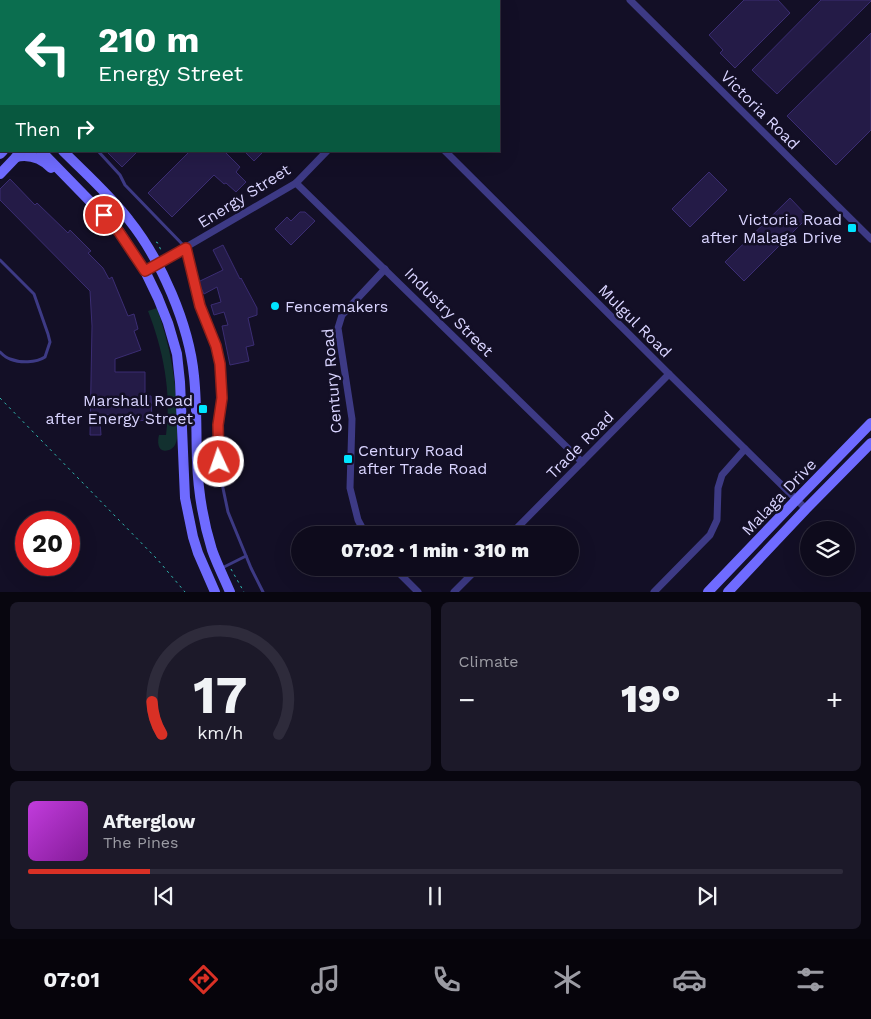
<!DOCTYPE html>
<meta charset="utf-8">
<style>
body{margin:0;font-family:"Work Sans",sans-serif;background:#1c1929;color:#f1f3f6;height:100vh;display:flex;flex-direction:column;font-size:19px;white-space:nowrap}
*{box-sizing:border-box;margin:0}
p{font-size:16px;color:#9b9ba3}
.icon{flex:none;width:28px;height:28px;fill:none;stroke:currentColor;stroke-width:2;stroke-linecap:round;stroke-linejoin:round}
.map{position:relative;height:592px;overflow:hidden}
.details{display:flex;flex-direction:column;gap:10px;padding:10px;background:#08060f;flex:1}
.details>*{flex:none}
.guide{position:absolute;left:0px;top:0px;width:500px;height:152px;box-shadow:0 5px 20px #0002,0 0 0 1px #2e2b3b;background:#0b6e4f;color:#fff;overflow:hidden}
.tools{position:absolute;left:800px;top:521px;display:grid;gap:10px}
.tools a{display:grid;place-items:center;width:55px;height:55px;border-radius:50%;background:#0e0b1c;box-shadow:0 5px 20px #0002,0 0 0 1px #2e2b3b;font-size:25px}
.speed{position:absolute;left:15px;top:511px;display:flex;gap:10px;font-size:25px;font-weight:700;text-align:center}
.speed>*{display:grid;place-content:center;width:65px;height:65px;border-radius:50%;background:#0e0b1c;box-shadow:0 5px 20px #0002,0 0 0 1px #2e2b3b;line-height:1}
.speed .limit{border:8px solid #d22;background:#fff;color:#111}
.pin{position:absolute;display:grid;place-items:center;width:42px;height:42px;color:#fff;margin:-21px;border:2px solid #fff;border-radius:50%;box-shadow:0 1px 5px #0007}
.me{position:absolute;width:55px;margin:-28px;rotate:357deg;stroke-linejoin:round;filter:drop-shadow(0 0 4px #0008)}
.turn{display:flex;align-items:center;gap:18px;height:105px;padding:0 15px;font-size:22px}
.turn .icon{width:65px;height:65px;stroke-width:2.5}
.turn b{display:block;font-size:35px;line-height:42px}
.then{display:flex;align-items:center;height:48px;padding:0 15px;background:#0003;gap:10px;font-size:19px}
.big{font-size:38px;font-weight:800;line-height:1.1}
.details .widget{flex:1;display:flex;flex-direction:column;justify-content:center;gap:8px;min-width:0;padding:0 18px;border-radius:8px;background:#1c1929}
.details .dial{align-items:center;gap:0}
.dial svg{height:130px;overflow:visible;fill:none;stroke:#2e2b3b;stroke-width:7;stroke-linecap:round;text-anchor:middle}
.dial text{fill:#f1f3f6;stroke:none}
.song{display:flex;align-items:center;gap:15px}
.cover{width:60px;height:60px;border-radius:8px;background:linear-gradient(135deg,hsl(290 70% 55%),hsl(290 70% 35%))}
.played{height:5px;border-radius:2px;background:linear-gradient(90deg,#d93025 15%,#2e2b3b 15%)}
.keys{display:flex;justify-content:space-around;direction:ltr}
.heat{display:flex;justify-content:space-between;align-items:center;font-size:28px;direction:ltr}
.details .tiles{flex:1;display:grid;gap:10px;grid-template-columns:1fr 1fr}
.widget:last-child{grid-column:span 2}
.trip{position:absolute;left:291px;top:526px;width:288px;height:50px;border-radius:25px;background:#0e0b1c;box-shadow:0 5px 20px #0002,0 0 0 1px #2e2b3b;font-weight:800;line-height:50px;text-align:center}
.menu{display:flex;height:80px;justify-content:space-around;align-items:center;background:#06040b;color:#9b9ba3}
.menu .icon{width:35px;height:35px}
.menu .on{color:#d93025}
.menu b{font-size:22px;color:#f1f3f6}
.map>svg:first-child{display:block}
</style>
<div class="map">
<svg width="871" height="592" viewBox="0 0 871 592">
<rect width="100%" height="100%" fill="#130f26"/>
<path fill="#12302f" d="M157,308c13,38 20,73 20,114 0,9 3,24 -8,28 -11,4 -12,-8 -10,-15h7c6,-42 -3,-86 -18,-124z"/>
<g fill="#241b47" stroke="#3b2d73">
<path d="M744,0h34l12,13 -55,55 -15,-15 3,-3 -14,-15z"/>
<path d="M821,0h50v1l-94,93 -25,-24z"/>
<path d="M871,33v97l-35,35 -49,-49z"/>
<path d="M106,151h32l-16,16z"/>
<path d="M190,151h34l16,16 -4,5 10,10 -10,10 -10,-9 -2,1 -10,-9 -42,42 -24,-24z"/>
<path d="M244,151h20l-10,10z"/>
<path d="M709,172l18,18 -37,37 -18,-18z"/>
<path d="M10,179l25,26 2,-2 31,30 2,-3 21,21 -3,2 15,15 6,11 3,-2 16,39 6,-2 4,15 -4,2 7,19 -26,9v13h30v24h6l1,24 -19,1v-4l-16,1v-3h-11l-6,6 1,14h-11l2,-109 -2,-35 -90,-91v-11z"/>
<path d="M790,198l18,19 -64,64 -19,-19z"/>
<path d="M300,212h5l10,9 -24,24 -16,-16 12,-12 4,4z"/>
<path d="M223,245l17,34 1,-1 16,30v7l-9,3 6,27 -8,2 3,14 -19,4 -8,-39 6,-1 -4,-13 -10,3 -3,-10 10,-3 -4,-15 -13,7 -6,-12 25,-12 -10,-20z"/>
</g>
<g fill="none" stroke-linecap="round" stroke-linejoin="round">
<g stroke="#2fb8b0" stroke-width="1" stroke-dasharray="2.5 4" stroke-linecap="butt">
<path d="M156,242l2,1 4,10"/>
<path d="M0,398l157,161 28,33"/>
<path d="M231,569l13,23"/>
</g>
<g stroke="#3d3a85" stroke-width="3">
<path d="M0,59l1,2"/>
<path d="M98,151l22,24 5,10 61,63 13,58 17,40 3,18 3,34 -5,27 2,26 1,23 8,38 23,56 12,24"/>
<path d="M0,260l34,34 14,40 2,8 -5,15c-9,6 -25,6 -35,2 -4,-1 -7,-4 -10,-7"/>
<path d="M222,568l24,-12"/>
</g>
<g stroke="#3d3a85" stroke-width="7">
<path d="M111,0l1,1"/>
<path d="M298,0l1,1"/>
<path d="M630,0l241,239"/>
<path d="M274,1l1,-1"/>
<path d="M445,151l224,223 137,135"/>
<path d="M296,183l286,279"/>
<path d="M145,271l151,-88 31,-32"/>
<path d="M366,535l-8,-15 -8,-32 2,-69 -14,-91 4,-13 43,-46"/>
<path d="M510,535l159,-161"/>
<path d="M394,568l24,24"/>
<path d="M454,592l24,-24"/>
<path d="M654,592l56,-57 7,-15 1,-32 4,-13 23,-26"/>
</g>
<g stroke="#6f6bff" stroke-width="10">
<path d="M0,88l1,1"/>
<path d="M0,109l1,1"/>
<path d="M41,151l78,80 26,40 13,27 10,25 9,31 3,28 5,116 8,39 5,16 17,39"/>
<path d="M63,151c22,22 48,45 66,69 32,40 60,104 65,156 3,28 2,56 3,84 1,29 6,61 15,90 5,14 12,28 18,42"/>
<path d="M0,154l3,-3"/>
<path d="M16,157c14,-3 25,1 35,11"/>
<path d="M0,174l20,-21"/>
<path d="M708,592l89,-93 74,-76"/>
<path d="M728,592l78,-83 65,-66"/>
</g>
</g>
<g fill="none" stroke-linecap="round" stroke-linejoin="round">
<defs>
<path id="route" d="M104,215l15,17 26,39 41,-23 14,58 16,40 4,18 2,34 -4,27 1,37"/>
</defs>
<use href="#route" stroke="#8d1f18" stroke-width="12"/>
<use href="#route" stroke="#d93025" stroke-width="9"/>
</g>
<g fill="#00e5ff" stroke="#130f26" stroke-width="2">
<rect x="847" y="223" width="10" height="10" rx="2.5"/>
<circle cx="275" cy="306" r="5"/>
<rect x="198" y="404" width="10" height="10" rx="2.5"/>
<rect x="343" y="454" width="10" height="10" rx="2.5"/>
</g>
<g text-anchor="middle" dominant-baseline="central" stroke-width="5" stroke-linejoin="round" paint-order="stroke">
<g font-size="16" fill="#d9d4ff" stroke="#130f26">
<text transform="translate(760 110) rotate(45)">Victoria Road</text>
<text transform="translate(244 196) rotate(-32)">Energy Street</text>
<text transform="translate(449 312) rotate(45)">Industry Street</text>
<text transform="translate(635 321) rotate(45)">Mulgul Road</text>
<text transform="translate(332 381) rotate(-95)">Century Road</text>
<text transform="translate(580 445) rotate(-45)">Trade Road</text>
<text transform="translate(779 497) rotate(-46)">Malaga Drive</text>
</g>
<g font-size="16" fill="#d9d4ff" stroke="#130f26" text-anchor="end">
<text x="842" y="219">Victoria Road<tspan x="842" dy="18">after Malaga Drive</tspan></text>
<text x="285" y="306" text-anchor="start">Fencemakers</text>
<text x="193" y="400">Marshall Road<tspan x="193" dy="18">after Energy Street</tspan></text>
<text x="358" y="450" text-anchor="start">Century Road<tspan x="358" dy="18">after Trade Road</tspan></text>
</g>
</g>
</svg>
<div class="tools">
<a><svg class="icon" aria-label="layers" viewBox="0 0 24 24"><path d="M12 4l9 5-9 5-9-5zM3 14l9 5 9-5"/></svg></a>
</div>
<div class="speed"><div class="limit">20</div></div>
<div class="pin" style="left:104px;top:215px;background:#d93025"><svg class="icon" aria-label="arrive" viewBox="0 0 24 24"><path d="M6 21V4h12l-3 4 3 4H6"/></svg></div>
<svg class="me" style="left:219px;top:462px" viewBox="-20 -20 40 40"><circle r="17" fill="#d93025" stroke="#fff" stroke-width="3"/><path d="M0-11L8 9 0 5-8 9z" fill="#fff"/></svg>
<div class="trip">07:02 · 1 min · 310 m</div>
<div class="guide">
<div class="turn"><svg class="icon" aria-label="left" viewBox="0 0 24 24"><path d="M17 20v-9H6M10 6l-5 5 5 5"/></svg><div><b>210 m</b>Energy Street</div></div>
<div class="then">Then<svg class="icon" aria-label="right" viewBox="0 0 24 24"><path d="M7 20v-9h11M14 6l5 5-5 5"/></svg></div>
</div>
</div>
<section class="details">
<div class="tiles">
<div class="widget dial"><svg viewBox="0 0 100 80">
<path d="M14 69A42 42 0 1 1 86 69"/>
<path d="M14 69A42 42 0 0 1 8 49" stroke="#d93025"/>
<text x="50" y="56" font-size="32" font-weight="700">17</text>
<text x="50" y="72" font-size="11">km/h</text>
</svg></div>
<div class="widget"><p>Climate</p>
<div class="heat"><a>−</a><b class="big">19°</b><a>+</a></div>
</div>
<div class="widget">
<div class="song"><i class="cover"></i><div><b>Afterglow</b><p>The Pines</p></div></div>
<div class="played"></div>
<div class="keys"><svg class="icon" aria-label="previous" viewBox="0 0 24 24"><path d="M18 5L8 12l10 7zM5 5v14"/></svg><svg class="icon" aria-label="pause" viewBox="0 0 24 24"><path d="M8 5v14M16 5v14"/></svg><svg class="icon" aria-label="next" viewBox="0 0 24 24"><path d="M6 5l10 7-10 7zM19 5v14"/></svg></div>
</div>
</div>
</section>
<nav class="menu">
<b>07:01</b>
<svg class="icon on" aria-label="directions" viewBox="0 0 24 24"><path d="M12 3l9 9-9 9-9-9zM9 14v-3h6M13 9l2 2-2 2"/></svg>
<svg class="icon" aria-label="music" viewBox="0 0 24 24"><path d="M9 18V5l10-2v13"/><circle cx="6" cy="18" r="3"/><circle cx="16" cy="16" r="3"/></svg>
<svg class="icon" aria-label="phone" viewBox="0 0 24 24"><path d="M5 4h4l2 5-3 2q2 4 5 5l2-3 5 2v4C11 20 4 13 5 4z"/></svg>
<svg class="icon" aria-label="climate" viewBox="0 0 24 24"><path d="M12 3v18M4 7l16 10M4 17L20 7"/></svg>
<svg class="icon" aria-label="car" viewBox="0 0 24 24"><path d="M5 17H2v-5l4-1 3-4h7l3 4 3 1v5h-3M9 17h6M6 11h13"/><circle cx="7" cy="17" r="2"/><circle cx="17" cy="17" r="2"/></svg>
<svg class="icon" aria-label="filters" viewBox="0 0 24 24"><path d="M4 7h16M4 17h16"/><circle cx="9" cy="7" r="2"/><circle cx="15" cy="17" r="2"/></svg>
</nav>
